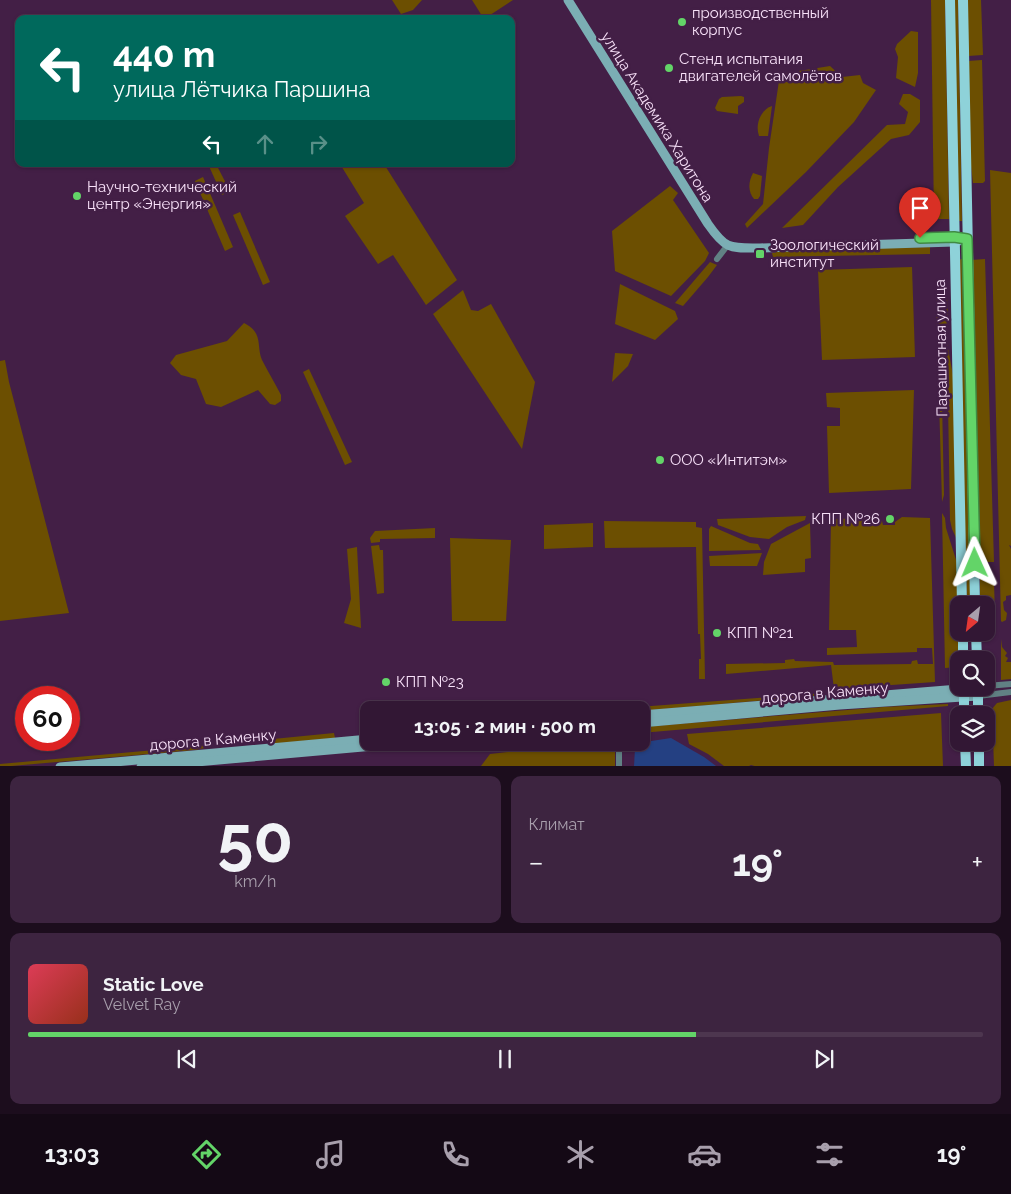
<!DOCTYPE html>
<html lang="ru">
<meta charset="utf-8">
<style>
body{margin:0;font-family:Raleway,sans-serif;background:#3d2440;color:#f1f3f6;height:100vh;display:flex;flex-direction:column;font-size:19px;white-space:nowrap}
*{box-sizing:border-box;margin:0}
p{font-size:16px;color:#a89fac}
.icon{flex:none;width:28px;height:28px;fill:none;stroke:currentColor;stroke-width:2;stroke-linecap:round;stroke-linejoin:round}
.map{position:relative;height:766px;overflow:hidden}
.side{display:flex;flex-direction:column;gap:10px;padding:10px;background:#1c0d1d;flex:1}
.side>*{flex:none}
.banner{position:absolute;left:15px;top:15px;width:500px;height:152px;border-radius:10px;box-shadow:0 1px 4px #0004,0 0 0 1px #4d364f;background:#00695c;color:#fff;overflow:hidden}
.needle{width:32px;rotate:209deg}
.tools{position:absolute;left:950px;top:596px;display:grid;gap:10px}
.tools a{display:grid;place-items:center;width:45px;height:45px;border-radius:10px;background:#321734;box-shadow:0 1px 4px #0004,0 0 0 1px #4d364f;font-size:25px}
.speed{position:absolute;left:15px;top:686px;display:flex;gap:10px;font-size:25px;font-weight:700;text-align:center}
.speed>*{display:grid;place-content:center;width:65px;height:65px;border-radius:50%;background:#321734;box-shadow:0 1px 4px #0004,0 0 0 1px #4d364f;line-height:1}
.speed .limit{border:8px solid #d22;background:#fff;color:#111}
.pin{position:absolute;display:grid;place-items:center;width:42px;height:42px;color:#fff;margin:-51px -21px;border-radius:50% 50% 50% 0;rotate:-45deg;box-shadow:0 0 5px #0007}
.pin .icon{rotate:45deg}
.me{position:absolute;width:55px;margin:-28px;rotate:359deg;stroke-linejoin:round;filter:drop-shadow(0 0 4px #0008)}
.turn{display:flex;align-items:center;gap:18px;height:105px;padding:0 15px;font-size:22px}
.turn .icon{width:65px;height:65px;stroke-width:2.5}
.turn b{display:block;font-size:35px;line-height:42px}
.lanes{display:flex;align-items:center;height:48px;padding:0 15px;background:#0003;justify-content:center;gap:25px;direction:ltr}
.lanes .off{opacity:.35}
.big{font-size:38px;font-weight:700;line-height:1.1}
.side .card{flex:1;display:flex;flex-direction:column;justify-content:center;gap:8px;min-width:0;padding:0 18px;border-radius:10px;background:#3d2440}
.side .dial{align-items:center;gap:0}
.dial b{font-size:65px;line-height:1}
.song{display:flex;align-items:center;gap:15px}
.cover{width:60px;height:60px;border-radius:8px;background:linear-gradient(135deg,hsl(350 70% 55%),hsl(10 70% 35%))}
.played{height:5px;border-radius:2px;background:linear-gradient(90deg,#63d468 70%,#4d364f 70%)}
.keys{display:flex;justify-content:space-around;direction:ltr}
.heat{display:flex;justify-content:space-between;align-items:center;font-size:28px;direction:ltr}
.side .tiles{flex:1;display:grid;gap:10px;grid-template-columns:1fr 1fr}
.card:last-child{grid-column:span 2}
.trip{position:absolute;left:360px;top:701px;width:290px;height:50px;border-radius:10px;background:#321734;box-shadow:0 1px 4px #0004,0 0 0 1px #4d364f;font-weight:700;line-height:50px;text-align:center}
.menu{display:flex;height:80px;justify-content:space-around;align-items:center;background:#140915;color:#a89fac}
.menu .icon{width:35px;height:35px}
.menu .active{color:#63d468}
.menu b{font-size:22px;color:#f1f3f6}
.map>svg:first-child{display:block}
</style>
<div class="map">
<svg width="1011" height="767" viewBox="0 0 1011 767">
<rect width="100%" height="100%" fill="#431f46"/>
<g fill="#6c4f01">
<path d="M392,0h30l-9,10 -12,4z"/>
<path d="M472,0h41l-29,19z"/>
<path d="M931,0h14l4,219h-15z"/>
<path d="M954,0h4l4,221h-4z"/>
<path d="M967,0h14l2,55 -15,1z"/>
<path d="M911,31l7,1v41l-3,14 -19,-9 2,-21 -3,-8 2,-5z"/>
<path d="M982,60l3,121 -2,2h-10l-3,-25 -2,-97z"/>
<path d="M830,66l12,11 18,-2 3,8 13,7 -22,32 -48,50 -59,56 -2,-4 18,-20 6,-56 11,-74z"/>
<path d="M903,94h7l10,6v22l-11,13 -18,4 -53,48 -35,38 -21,3 105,-103 18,-1 3,-12 -9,-8z"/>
<path d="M741,96l3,1v5l-6,4v8l-21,-3 -2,-3 4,-9 3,-2z"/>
<path d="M772,106l-4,30h-9c-4,-11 1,-26 13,-30z"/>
<path d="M208,164h8l14,27 -8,4z"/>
<path d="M340,164h44l73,116 -31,25 -33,-50 -15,9 -33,-48 19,-13z"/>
<path d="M990,170l21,3v373l-2,-1 2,4v46l-5,1v4l-3,2 1,8 3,3 -1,7 -4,2 -1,-1z"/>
<path d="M753,173l9,3 -2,20 -2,3h-4c-6,-7 -6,-17 -1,-26z"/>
<path d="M203,177l30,70 -8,4 -30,-70z"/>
<path d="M670,186l8,7 -5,7 36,53 -4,8 -34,35 -56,-25 -3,-40z"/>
<path d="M240,212l30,70 -7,3 -30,-70z"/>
<path d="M930,247v7l-157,3 -1,-4 15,-3z"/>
<path d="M962,259l9,346h-4l-9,-345z"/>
<path d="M985,259l9,303h-14l-9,-302z"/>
<path d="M710,262l7,3 -9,12 -25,29 -8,-3z"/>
<path d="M912,267l3,90 -93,3 -4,-90z"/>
<path d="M620,284l55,27 3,8 -23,21 -40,-16z"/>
<path d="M463,290l8,20 7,1 13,-7 44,78 -13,67 -89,-135z"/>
<path d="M947,297l1,21 -6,22 -1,14 3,141 -2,7 -6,-204z"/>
<path d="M244,323c20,10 12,23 18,37 6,12 13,23 19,35v6l-6,4 -5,-1 -12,-14 -37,17 -15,-3 -10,-25 -15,-4 -11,-12 6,-8 51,-14z"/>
<path d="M947,343l6,32 4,165 -5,-11 -2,-9z"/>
<path d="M615,353l18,1 -5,12 -16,16z"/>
<path d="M5,360l4,22 60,231 -69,8v-260z"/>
<path d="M309,369l43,93 -7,3 -42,-93z"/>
<path d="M914,390l-3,99 -82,4 -2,-67h13v-18l-13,-1 -1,-14z"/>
<path d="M942,513l3,5 1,10 11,35 2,104 -14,1z"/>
<path d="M806,516l-1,4 -18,7 -18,12 -19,-2 -32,-12 -1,-6z"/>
<path d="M902,517l28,1 5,164 -101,7 -3,-24 -105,9v-10l59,-1v-3l9,-1 1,2 38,1 1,3 77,-1 1,-3 5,-1 1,4h15l-1,-16h-15v4l-90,3v-7l30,-1 -1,-17h-27l2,-111 46,-1 5,3 1,4h12v-3z"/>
<path d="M604,521l92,1v5l6,1 3,151h-6v-20h2l-1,-25h-2l-2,-87 -91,1z"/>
<path d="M593,523v24l-49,2v-24z"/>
<path d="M810,523l1,35 -6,1v13l-42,3 1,-13 7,-18z"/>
<path d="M711,526l39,17 8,1 3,6 -52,1v-22z"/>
<path d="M435,528v10l-55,1v3l-9,1 -1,-5 5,-7z"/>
<path d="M450,538l61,2 -5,81h-54z"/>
<path d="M379,545l1,5h3l1,43 -7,1 -6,-48z"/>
<path d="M357,547l4,81 -17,-5 7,-24 -4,-50z"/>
<path d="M762,553l-5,13h-47l-1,-10z"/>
<path d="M980,567l3,2v12h11l1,36 -9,-3v-9h-6z"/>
<path d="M1001,639l1,8 5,6 -2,3 3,2 -2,4h5v17l-10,1z"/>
<path d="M824,693v2l-183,16 -3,-1v-3z"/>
<path d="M1011,700v66h-17l-2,-57 5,-6z"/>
<path d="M948,704v2l-307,27v-6l243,-20z"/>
<path d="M941,713l2,53 -185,1 -7,-2 -2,1h-25l-16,-12 -19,-10 -2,-10z"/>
<path d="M334,733l1,5 -64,6 2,-5z"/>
<path d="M463,742h53v1l-4,2 -62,5 -19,-5z"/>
<path d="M598,742l17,1v23h-134l9,-12z"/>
<path d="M210,745v2l-16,3 -194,17v-3z"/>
</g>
<path fill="#244082" d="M671,738l33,19 12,9h-82l1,-17 3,-6z"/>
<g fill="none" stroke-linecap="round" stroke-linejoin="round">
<g stroke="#618184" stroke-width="6">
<path d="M717,259l10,-13"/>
<path d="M986,686l25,-2"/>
<path d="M978,696l33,-4"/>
<path d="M619,767v-25"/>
</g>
<g stroke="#7baeb4" stroke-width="9">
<path d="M568,0l140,224c18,26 22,24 52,24l194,-6 13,-3"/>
<path d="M641,715l330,-27"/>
<path d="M641,723l199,-18 138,-9"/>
<path d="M60,767l309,-28"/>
<path d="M141,767l278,-25"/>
</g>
<g stroke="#8ed2d9" stroke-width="10">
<path d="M950,0l12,605"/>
<path d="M963,0l12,605"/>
<path d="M963,632v28"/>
<path d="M976,632l1,28"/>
<path d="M964,688v27"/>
<path d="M978,688v27"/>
<path d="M965,742l1,25"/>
<path d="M979,742v25"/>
</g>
</g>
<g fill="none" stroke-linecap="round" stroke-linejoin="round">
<defs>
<path id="route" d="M920,238l34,-1 13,2 8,324"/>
</defs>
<use href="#route" stroke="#408a44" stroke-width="12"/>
<use href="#route" stroke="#63d468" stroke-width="9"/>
</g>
<g fill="#63d468" stroke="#431f46" stroke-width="2">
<circle cx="682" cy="22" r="5"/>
<circle cx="669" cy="68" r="5"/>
<circle cx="77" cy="196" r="5"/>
<rect x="755" y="249" width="10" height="10" rx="2.5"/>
<circle cx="660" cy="460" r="5"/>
<circle cx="890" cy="519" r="5"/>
<circle cx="717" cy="633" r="5"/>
<circle cx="386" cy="682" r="5"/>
</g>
<g text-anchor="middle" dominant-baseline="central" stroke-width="5" stroke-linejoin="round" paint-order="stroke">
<g font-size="15" fill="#f8e1f9" stroke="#431f46" text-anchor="start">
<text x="692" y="13">производственный<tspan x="692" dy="17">корпус</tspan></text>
<text x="679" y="59">Стенд испытания<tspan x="679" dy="17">двигателей самолётов</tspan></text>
<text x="87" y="187">Научно-технический<tspan x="87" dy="17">центр «Энергия»</tspan></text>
<text x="770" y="245">Зоологический<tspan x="770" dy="17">институт</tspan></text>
<text x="670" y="460">ООО «Интитэм»</text>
<text x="880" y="519" text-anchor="end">КПП №26</text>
<text x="727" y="633">КПП №21</text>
<text x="396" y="682">КПП №23</text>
</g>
<g font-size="15" fill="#f8e1f9" stroke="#431f46">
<text transform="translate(657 117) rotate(58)">улица Академика Харитона</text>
<text transform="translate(941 348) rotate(-91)">Парашютная улица</text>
<text transform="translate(825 693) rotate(-5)">дорога в Каменку</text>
<text transform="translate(213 740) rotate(-5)">дорога в Каменку</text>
</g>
</g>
</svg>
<div class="tools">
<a><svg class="needle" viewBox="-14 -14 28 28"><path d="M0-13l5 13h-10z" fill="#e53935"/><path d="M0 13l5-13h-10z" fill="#a89fac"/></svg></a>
<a><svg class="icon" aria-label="search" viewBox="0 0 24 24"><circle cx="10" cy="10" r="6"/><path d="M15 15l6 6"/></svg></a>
<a><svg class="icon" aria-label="layers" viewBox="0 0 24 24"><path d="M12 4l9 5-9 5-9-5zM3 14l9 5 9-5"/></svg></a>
</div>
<div class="speed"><div class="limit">60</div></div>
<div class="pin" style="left:920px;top:238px;background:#d93025"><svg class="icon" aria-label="arrive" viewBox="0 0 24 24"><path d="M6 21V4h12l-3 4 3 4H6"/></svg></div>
<svg class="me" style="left:975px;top:563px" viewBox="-20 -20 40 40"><path d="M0-17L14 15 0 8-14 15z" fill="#63d468" stroke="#fff" stroke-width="4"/></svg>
<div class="trip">13:05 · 2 мин · 500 m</div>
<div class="banner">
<div class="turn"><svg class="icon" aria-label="left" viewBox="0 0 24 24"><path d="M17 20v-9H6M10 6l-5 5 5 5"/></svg><div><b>440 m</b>улица Лётчика Паршина</div></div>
<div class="lanes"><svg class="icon" aria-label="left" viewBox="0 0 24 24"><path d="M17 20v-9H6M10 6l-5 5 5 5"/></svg><svg class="icon off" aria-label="ahead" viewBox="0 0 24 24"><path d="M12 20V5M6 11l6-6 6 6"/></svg><svg class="icon off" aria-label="right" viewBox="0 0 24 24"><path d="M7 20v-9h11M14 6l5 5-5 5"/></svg></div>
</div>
</div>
<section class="side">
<div class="tiles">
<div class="card dial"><b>50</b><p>km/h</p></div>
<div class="card"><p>Климат</p>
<div class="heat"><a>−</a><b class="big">19°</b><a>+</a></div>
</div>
<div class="card">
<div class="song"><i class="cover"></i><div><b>Static Love</b><p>Velvet Ray</p></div></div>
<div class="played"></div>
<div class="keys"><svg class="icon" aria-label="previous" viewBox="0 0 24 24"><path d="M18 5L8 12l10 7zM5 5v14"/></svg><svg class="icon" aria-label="pause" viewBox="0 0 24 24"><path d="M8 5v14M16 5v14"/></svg><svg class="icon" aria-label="next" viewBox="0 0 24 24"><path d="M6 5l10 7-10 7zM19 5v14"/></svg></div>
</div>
</div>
</section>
<nav class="menu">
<b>13:03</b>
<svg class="icon active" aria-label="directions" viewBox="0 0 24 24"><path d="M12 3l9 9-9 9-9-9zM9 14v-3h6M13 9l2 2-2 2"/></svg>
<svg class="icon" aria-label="music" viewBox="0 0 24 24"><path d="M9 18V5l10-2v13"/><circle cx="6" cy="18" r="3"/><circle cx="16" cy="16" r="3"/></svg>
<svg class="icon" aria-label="phone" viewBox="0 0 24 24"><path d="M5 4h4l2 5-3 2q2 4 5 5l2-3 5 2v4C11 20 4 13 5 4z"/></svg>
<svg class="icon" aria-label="climate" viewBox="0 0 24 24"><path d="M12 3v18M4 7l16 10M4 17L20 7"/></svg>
<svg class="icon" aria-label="car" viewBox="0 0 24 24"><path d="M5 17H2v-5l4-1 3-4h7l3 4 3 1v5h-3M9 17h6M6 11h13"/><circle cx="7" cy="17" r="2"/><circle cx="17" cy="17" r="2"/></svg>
<svg class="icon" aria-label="filters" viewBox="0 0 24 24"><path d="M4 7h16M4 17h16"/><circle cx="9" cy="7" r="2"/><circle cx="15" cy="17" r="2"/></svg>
<b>19°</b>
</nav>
